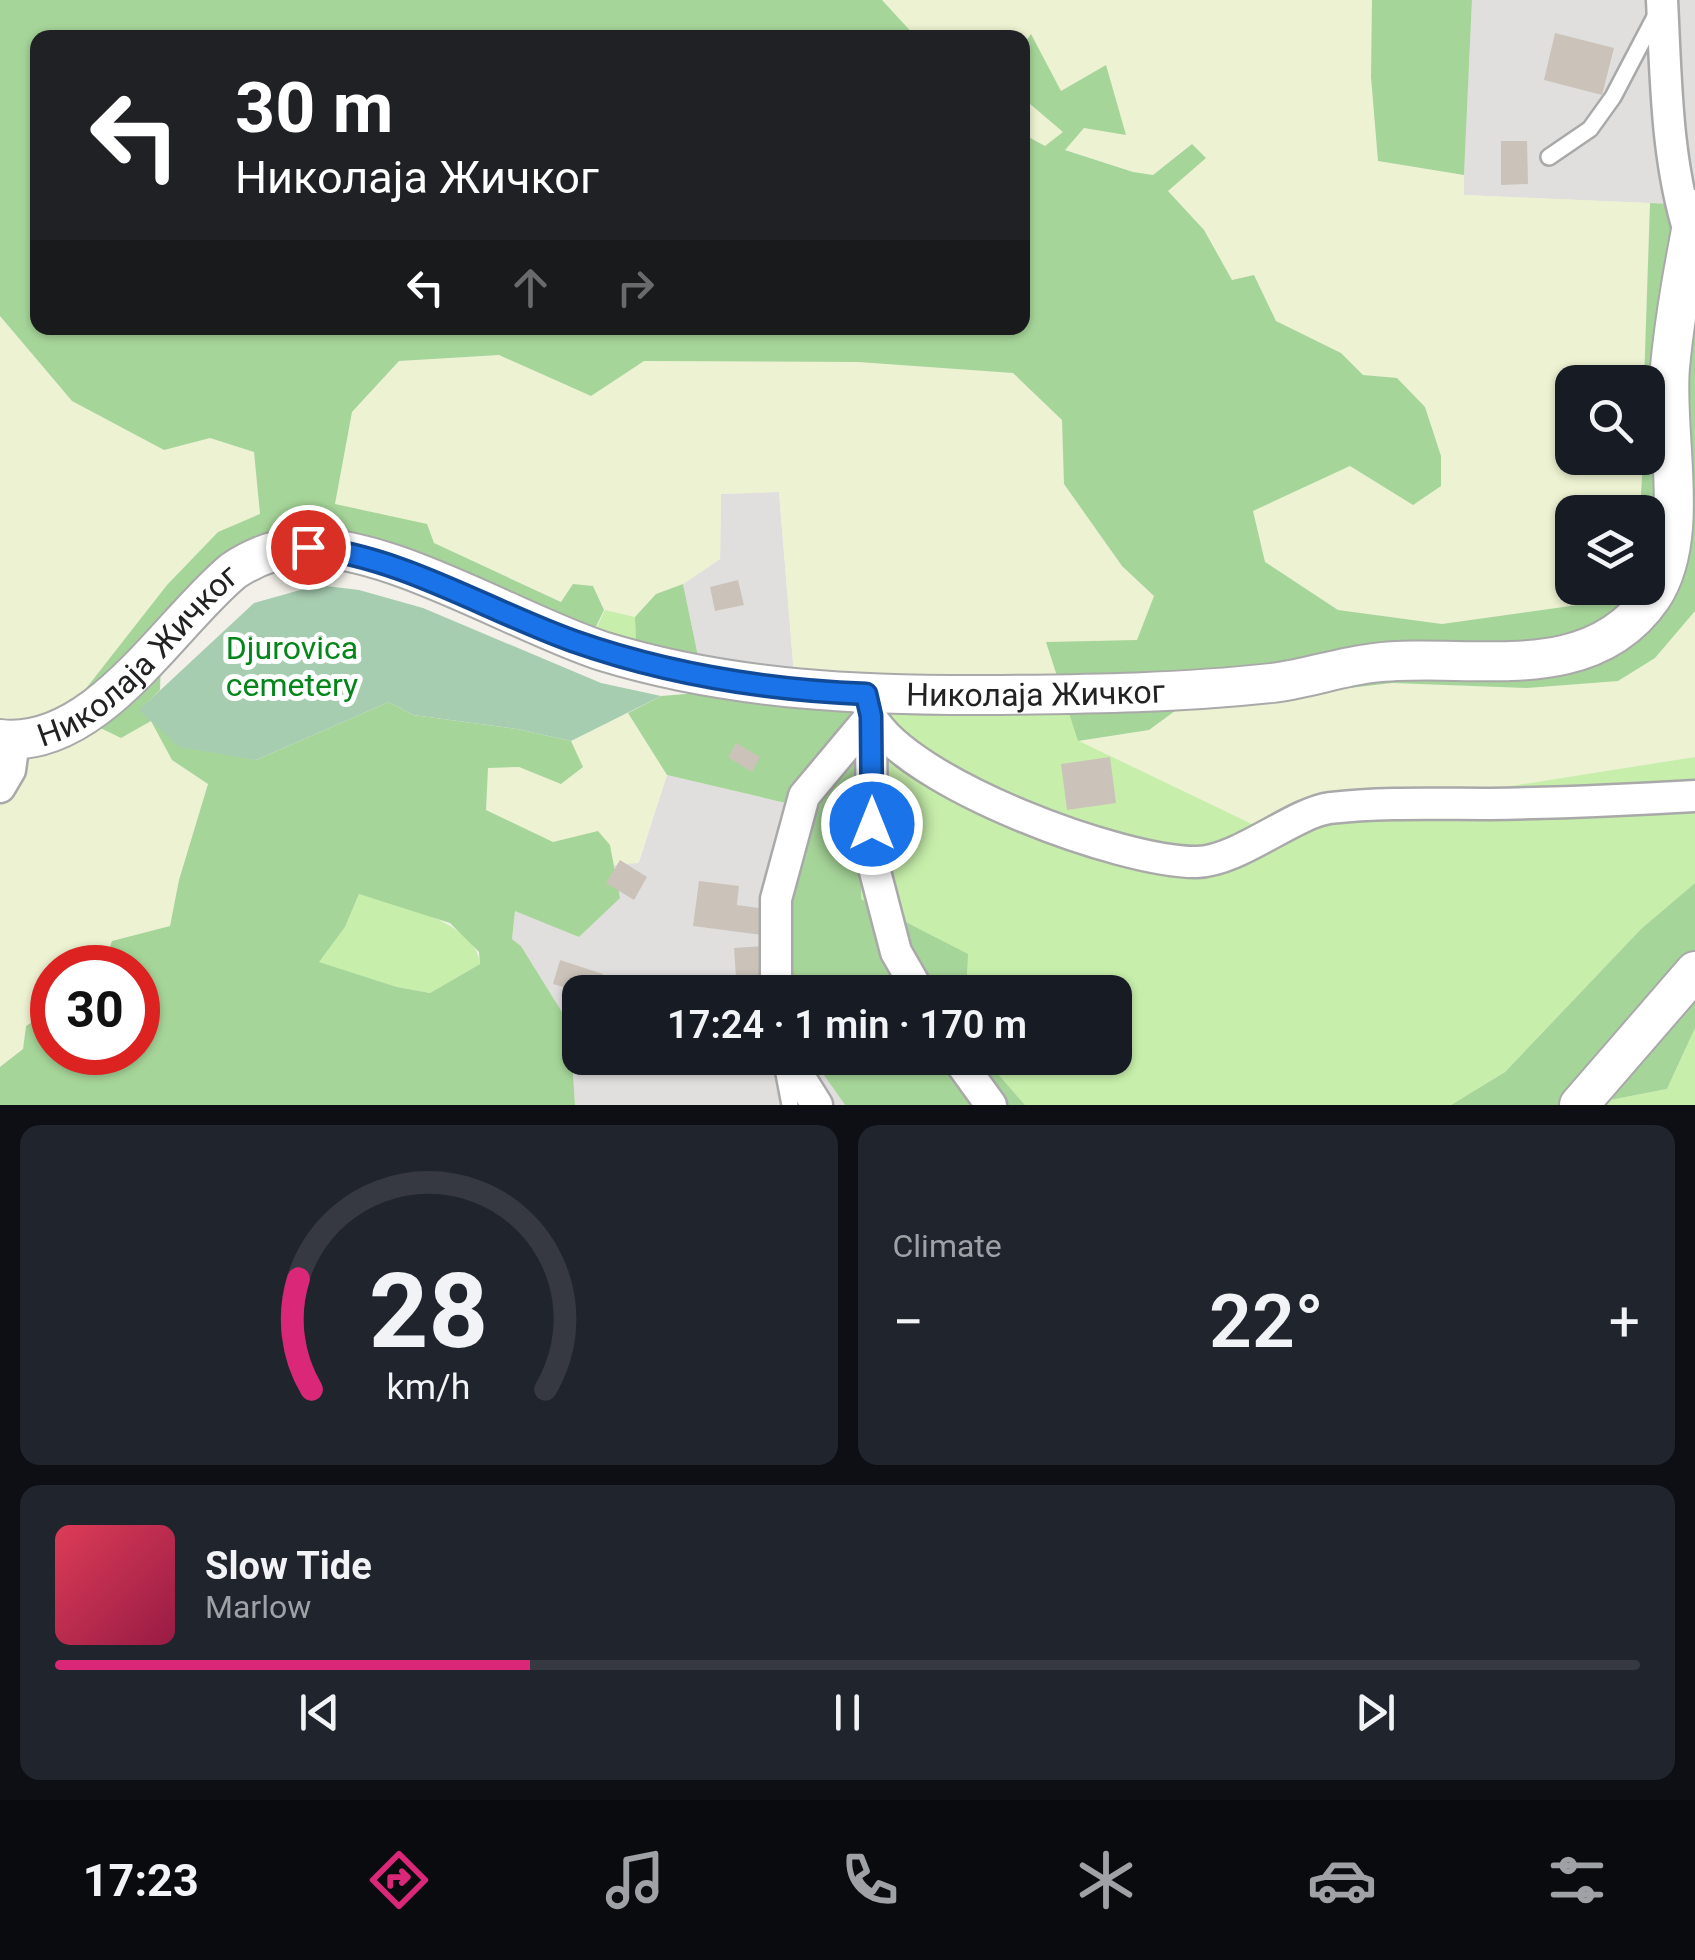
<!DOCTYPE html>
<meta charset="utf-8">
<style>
body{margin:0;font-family:Roboto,sans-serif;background:#20242c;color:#f1f3f6;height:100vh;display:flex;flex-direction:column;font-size:38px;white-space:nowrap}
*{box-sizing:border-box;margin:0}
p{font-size:32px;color:#9ea1a6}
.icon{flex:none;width:55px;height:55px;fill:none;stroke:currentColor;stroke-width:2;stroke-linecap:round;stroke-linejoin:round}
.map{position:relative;height:1105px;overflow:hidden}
.side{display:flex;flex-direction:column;gap:20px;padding:20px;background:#0d0f14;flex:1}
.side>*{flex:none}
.banner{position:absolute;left:30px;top:30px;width:1000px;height:305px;border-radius:20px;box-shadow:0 2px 8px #0004;background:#202124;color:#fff;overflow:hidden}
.buttons{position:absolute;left:1555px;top:365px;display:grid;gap:20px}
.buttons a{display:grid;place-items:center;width:110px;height:110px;border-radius:20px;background:#171b24;box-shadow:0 2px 8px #0004;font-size:50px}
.speed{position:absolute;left:30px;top:945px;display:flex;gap:20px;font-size:50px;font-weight:700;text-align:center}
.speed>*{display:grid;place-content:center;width:130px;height:130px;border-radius:50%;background:#171b24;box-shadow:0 2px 8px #0004;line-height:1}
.speed .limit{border:15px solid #d22;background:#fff;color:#111}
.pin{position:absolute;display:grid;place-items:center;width:85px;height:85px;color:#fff;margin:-42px;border:5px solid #fff;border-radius:50%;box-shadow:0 2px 10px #0007}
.me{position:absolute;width:110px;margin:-55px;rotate:0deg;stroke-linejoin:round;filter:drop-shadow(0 0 8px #0008)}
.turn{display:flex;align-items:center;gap:35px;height:210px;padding:0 40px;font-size:45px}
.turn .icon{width:130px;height:130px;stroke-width:2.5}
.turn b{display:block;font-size:70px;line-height:85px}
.lanes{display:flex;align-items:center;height:95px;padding:0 40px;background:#0003;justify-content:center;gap:50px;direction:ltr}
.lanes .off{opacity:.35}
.big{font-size:75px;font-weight:600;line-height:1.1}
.side .card{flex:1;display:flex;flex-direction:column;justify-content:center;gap:15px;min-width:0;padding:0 35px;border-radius:20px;background:#20242c}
.side .dial{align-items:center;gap:0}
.dial svg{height:260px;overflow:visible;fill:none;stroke:#363941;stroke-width:7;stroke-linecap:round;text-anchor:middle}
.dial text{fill:#f1f3f6;stroke:none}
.song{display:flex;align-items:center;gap:30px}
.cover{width:120px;height:120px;border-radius:15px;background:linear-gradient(135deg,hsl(350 70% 55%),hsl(340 70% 35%))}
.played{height:10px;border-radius:5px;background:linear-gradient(90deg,#db2777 30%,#363941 30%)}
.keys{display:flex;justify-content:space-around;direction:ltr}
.heat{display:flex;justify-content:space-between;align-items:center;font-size:55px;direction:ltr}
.side .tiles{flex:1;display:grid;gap:20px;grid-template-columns:1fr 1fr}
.card:last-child{grid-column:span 2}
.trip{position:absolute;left:562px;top:975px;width:570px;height:100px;border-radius:20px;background:#171b24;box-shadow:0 2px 8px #0004;font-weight:600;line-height:100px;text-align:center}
.tabs{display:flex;height:160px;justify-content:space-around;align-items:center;background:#090b0e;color:#9ea1a6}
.tabs .icon{width:70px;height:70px}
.tabs .current{color:#db2777}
.tabs b{font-size:45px;color:#f1f3f6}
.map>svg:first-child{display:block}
</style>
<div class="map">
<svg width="1695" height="1105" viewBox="0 0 1695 1105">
<rect width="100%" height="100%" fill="#f2f0e8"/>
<g fill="#e0dfde">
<path d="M1472,0h223v205l-232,-10z"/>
<path d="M779,492l15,183 -95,-14 -16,-77 37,-25 1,-65z"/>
<path d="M667,775l123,29 1,188h-211v66h232l33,47h-270l-5,-80 -49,-79 -9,-7 3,-29 64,27 40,-39 -5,-33 25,-3z"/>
</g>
<g fill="#edf2d2">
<path d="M882,0h490l-1,77 7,84 86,14v20l186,8 -6,179h-72v76h71l-3,54h-68v76h38l-10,14 -158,22 -104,-14 -73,-47 -12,-52 97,-45 63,39 -16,-127 -34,-3 -22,-22 -65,-32 -22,-46 -22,5 -28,-50 -36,-39 23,-47 -38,31 -20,-3 -69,-23 20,-21 40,6 -63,-42 -31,-57 -7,10 -1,-7 -106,-1z"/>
<path d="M1022,98l42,34 -19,14 -22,-12z"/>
<path d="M0,316l72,85 92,49 46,-12 44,14 6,63 -42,17 -51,53 -83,106 -42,31 -42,3z"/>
<path d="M499,355l92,41 52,-35 215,1 155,11 49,47 2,64 58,82 32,30 -16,44 -79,40 -265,-5 -15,-183 -58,2 -1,65 -37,25 -27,10 -21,23 -30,-7 -12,-24 -20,-2 -11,18 -128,-59 -99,-39 17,-92 47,-51z"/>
<path d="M1695,611v146l-439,69 -178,-85 71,-11 30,-22 213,-25 135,5 128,-30z"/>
<path d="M628,713l39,62 -29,88 -24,2 -4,-20 -12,-13 -45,10 -67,-31 2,-44h31l42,17 22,-17 -12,-26z"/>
<path d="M86,721h65l21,39 36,24 -29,96 -9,46 -58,15 -9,26 -51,1v42l-26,16 -3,23 -23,18v-291z"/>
</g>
<g fill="#c7efab">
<path d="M605,610l30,7 1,29 -44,-9z"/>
<path d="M1059,680l20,61 177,85 439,-69v126l-54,46 -136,143 -54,33h-426l-41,-47h131v-66h-149l1,-38 -106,-55 -25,-187 26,-29z"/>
<path d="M359,894c36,11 117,26 121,70l-50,29 -33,-6 -79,-25 27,-35z"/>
<path d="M1695,1028v77h-92l2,-4 62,-12z"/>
</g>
<g fill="#a6d599" fill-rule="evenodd">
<path d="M0,0h882l34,37 -878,1v290h984l1,-194 22,12 18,-14 -40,-34v-53l8,-11 30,57 45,-26 20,70 -42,-7 -19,22 68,22 20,3 39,-31 14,14 -38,33 36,39 28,50 22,-5 22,46 65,32 22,22 34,3 28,29 16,49v30l-28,19 -63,-39 -97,45 12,51 73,48 104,14 157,-22 11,-14h38v-76h-8l3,-54h5v-76h-4l6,-179 45,2v406l-40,47 -37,23 -91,7 -135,-5 -213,25 -30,22 -71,11 -32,-99 91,-2 17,-44 -32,-30 -58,-82 -2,-64 -49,-47 -155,-11 -214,-1 -53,35 -92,-41 -100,6 -47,51 -17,92 92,20 7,19 127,59 12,-18 20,2 11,24 -13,27 -297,-105 -132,91 -2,67 -20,20 116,50 133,-58 24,13 104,14 54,12 12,26 -22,17 -42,-17 -31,1 -2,42 67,32 45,-11 12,14 10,53 -41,39 -64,-26 -3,28 9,7 49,79 5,80h-575v-38l23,-18 3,-23 26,-16v42h86v-84l-35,-1 9,-26 58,-15 9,-46 29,-96 -36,-24 -21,-39 -30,17 -35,-17 -44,1 42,-31 83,-106 51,-53 42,-18 -6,-62 -44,-14 -46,12 -92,-49 -72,-85zM359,894l91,29 29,29 1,12 -50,29 -33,-6 -78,-25 26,-35z"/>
<path d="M1372,0h100l-8,175 -86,-14 -7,-84z"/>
<path d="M683,584l16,77 -63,-15 -1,-29 21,-23z"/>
<path d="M821,683l15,28 29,-17 -4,205 107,55 -2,38h-175l-1,-188 -123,-29 -39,-62 33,-17z"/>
<path d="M1695,883v145l-28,61 -62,12 -2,4h-152l54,-33 136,-143z"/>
<path d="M812,1058h172l41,47h-180z"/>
</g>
<path fill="#a7cdb0" d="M318,585l41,5 64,18 178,75 60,13 -90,45 -54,-12 -104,-14 -24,-13 -133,58 -77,-13 -40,-37 115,-107z"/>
<g fill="#cbc3ba">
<path d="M1555,33l59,15 -12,47 -58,-15z"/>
<path d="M1501,141h26l1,43 -27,1z"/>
<path d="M738,580l6,25 -29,6 -5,-24z"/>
<path d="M736,743l24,14 -8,15 -24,-15z"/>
<path d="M1110,757l6,46 -49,7 -6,-46z"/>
<path d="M620,860l27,17 -13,23 -28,-17z"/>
<path d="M699,881l40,5 -2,19 28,4 -3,26 -69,-9z"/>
<path d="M765,946l4,46h-32l-3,-44z"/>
<path d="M560,960l43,14 -6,18h-17l-27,-8z"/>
</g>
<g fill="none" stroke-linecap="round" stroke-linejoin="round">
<defs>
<g id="service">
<path d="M1549,157l41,-28 23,-32 44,-84"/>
<path d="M781,1058l9,47"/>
</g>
<g id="minor">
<path d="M1662,0c4,79 4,159 28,235"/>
<path d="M865,694c2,7 3,16 6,22 37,68 251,147 326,146 42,-1 96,-49 133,-54 53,-6 107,-4 160,-4 68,-1 137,-4 205,-8"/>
<path d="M871,716l1,144 24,92 23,40"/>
<path d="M0,787l10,-17 4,-29"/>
<path d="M776,992v-93l28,-103 67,-80"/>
<path d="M794,1058l8,23 15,24"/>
<path d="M957,1058l34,47"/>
</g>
<g id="tertiary">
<path id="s1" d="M0,739c96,11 168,-114 233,-168 18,-12 38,-21 60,-23 88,-10 222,75 309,103 130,40 263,45 398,44 92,-1 181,-2 272,-12 34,-4 67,-16 101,-20 94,-12 215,27 279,-66 40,-59 12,-162 18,-230 5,-53 15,-106 25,-158"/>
<path d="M1579,1105l116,-134"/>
</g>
</defs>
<use href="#service" stroke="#a9a9a9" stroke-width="20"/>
<use href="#minor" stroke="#a9a9a9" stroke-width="35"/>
<use href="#tertiary" stroke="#a9a9a9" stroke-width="42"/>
<use href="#service" stroke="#fff" stroke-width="15"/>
<use href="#minor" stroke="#fff" stroke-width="30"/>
<use href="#tertiary" stroke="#fff" stroke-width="38"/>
</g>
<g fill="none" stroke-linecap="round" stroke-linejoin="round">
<defs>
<path id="route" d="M308,547c95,10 176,62 265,94 94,33 193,49 293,53l5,22 1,108"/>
</defs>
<use href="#route" stroke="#114b97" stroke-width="25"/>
<use href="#route" stroke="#1a73e8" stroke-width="18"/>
</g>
<g text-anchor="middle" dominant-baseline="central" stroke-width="10" stroke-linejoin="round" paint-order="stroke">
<g font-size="32" fill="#04861a" stroke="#fff">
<text x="292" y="648">Djurovica<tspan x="292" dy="37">cemetery</tspan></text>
</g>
<g font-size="32" fill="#222" stroke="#fff">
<text stroke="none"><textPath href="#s1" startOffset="168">Николаја Жичког</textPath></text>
<text stroke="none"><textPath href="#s1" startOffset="1128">Николаја Жичког</textPath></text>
</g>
</g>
</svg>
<div class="buttons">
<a><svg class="icon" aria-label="search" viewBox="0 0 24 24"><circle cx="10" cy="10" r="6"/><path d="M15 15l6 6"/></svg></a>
<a><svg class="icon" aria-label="layers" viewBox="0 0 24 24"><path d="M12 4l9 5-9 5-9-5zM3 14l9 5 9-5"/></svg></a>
</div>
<div class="speed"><div class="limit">30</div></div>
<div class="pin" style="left:308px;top:547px;background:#d93025"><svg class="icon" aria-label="arrive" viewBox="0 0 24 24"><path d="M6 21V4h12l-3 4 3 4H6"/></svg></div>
<svg class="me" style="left:872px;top:824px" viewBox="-20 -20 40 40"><circle r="17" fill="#1a73e8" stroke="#fff" stroke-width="3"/><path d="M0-11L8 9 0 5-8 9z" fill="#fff"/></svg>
<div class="trip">17:24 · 1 min · 170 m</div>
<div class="banner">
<div class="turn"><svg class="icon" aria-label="left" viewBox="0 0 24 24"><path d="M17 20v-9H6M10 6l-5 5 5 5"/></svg><div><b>30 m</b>Николаја Жичког</div></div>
<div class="lanes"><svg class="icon" aria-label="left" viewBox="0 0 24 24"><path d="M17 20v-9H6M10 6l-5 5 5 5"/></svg><svg class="icon off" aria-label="ahead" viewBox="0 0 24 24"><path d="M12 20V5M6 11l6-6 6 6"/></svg><svg class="icon off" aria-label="right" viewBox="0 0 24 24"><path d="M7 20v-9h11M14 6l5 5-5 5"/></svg></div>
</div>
</div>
<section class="side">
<div class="tiles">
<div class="card dial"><svg viewBox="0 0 100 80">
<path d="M14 69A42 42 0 1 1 86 69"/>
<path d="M14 69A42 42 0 0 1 10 35" stroke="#db2777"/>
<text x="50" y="56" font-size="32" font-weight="700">28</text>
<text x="50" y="72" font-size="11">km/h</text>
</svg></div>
<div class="card"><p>Climate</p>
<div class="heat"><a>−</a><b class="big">22°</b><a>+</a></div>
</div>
<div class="card">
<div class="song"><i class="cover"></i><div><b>Slow Tide</b><p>Marlow</p></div></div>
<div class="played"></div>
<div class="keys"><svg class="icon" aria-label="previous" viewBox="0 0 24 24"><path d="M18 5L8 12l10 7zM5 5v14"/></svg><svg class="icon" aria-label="pause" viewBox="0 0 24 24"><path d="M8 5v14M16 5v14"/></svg><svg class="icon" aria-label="next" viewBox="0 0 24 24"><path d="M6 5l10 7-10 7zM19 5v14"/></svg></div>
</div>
</div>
</section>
<nav class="tabs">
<b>17:23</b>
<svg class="icon current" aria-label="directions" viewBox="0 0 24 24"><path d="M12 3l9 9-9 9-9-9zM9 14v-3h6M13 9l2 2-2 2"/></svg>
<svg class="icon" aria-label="music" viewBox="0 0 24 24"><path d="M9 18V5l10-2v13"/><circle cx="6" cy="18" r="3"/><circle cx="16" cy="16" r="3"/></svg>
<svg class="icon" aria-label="phone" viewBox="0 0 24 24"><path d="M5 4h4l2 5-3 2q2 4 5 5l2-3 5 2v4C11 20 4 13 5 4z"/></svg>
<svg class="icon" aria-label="climate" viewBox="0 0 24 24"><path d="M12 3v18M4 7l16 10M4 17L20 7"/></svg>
<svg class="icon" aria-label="car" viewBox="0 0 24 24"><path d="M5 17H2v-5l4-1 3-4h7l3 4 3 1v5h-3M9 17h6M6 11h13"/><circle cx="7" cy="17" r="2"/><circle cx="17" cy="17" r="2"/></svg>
<svg class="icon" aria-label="filters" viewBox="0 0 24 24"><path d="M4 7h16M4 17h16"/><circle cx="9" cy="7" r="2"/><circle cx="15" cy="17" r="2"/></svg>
</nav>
